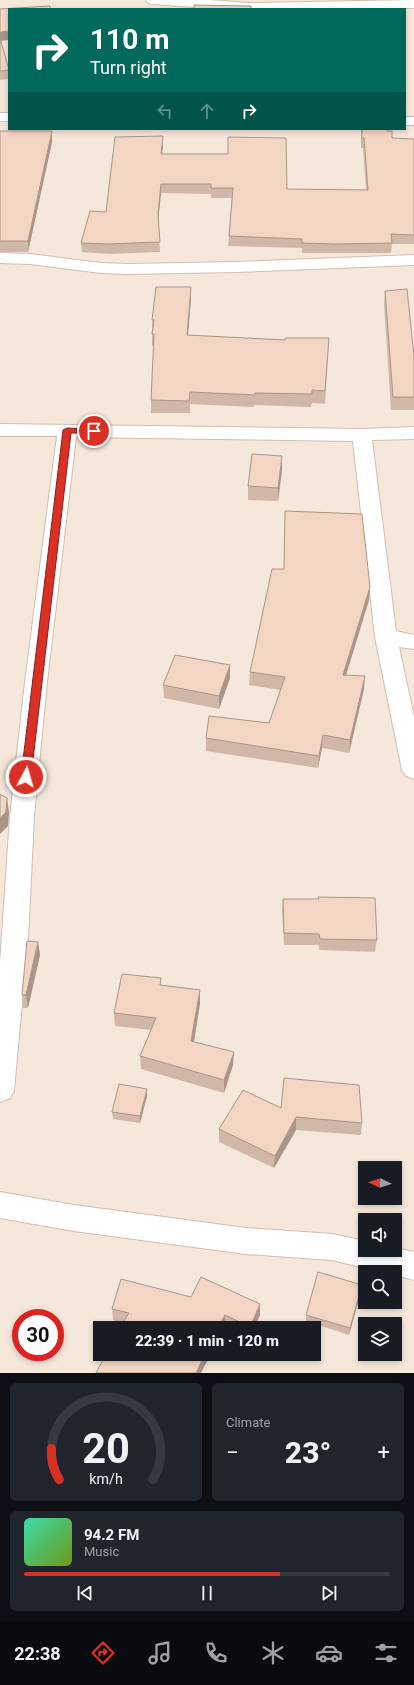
<!DOCTYPE html>
<meta charset="utf-8">
<style>
body{margin:0;font-family:Roboto,sans-serif;background:#20242c;color:#f1f3f6;height:100vh;display:flex;flex-direction:column;font-size:15px;white-space:nowrap}
*{box-sizing:border-box;margin:0}
p{font-size:13px;color:#9ea1a6}
.icon{flex:none;width:22px;height:22px;fill:none;stroke:currentColor;stroke-width:2;stroke-linecap:round;stroke-linejoin:round}
.map{position:relative;height:1373px;overflow:hidden}
.drawer{display:flex;flex-direction:column;gap:10px;padding:10px;background:#0d0f14;flex:1}
.drawer>*{flex:none}
.hud{position:absolute;left:8px;top:8px;width:398px;height:122px;border-radius:0px;box-shadow:0 2px 6px #0003;background:#00695c;color:#fff;overflow:hidden}
.needle{width:26px;rotate:274deg}
.controls{position:absolute;left:358px;top:1161px;display:grid;gap:8px}
.controls a{display:grid;place-items:center;width:44px;height:44px;border-radius:0px;background:#171b24;box-shadow:0 2px 6px #0003;font-size:20px}
.speed{position:absolute;left:12px;top:1309px;display:flex;gap:8px;font-size:20px;font-weight:700;text-align:center}
.speed>*{display:grid;place-content:center;width:52px;height:52px;border-radius:50%;background:#171b24;box-shadow:0 2px 6px #0003;line-height:1}
.speed .limit{border:6px solid #d22;background:#fff;color:#111}
.pin{position:absolute;display:grid;place-items:center;width:34px;height:34px;color:#fff;margin:-17px;border:2px solid #fff;border-radius:50%;box-shadow:0 1px 4px #0007}
.me{position:absolute;width:44px;margin:-22px;rotate:6deg;stroke-linejoin:round;filter:drop-shadow(0 0 3px #0008)}
.turn{display:flex;align-items:center;gap:14px;height:84px;padding:0 16px;font-size:18px}
.turn .icon{width:52px;height:52px;stroke-width:2.5}
.turn b{display:block;font-size:28px;line-height:34px}
.lanes{display:flex;align-items:center;height:38px;padding:0 16px;background:#0003;justify-content:center;gap:20px;direction:ltr}
.lanes .off{opacity:.35}
.big{font-size:30px;font-weight:800;line-height:1.1}
.drawer .card{flex:1;display:flex;flex-direction:column;justify-content:center;gap:6px;min-width:0;padding:0 14px;border-radius:6px;background:#20242c}
.drawer .dial{align-items:center;gap:0}
.dial svg{height:104px;overflow:visible;fill:none;stroke:#363941;stroke-width:7;stroke-linecap:round;text-anchor:middle}
.dial text{fill:#f1f3f6;stroke:none}
.song{display:flex;align-items:center;gap:12px}
.cover{width:48px;height:48px;border-radius:6px;background:linear-gradient(135deg,hsl(160 70% 55%),hsl(80 70% 35%))}
.played{height:4px;border-radius:2px;background:linear-gradient(90deg,#d93025 70%,#363941 70%)}
.keys{display:flex;justify-content:space-around;direction:ltr}
.heat{display:flex;justify-content:space-between;align-items:center;font-size:22px;direction:ltr}
.drawer .tiles{flex:1;display:grid;gap:10px;grid-template-columns:1fr 1fr}
.card:last-child{grid-column:span 2}
.trip{position:absolute;left:93px;top:1321px;width:228px;height:40px;border-radius:0px;background:#171b24;box-shadow:0 2px 6px #0003;font-weight:800;line-height:40px;text-align:center}
.dock{display:flex;height:64px;justify-content:space-around;align-items:center;background:#090b0e;color:#9ea1a6}
.dock .icon{width:28px;height:28px}
.dock .current{color:#d93025}
.dock b{font-size:18px;color:#f1f3f6}
.map>svg:first-child{display:block}
</style>
<div class="map">
<svg width="414" height="1373" viewBox="0 0 414 1373">
<rect width="100%" height="100%" fill="#fdf6ec"/>
<path fill="#f5e8da" fill-rule="evenodd" d="M0,0h414v1373h-414zM9,9h396v120h-396zM365,1168h30v30h-30zM365,1220h30v30h-30zM365,1272h30v30h-30zM21,1318h34v34h-34zM365,1324h30v30h-30zM100,1328h214v26h-214z"/>
<g fill="none" stroke-linecap="round" stroke-linejoin="round">
<defs>
<g id="minor">
<path d="M146,0h63l40,3 165,-3v8l-193,1 -68,-5 -5,-1z"/>
<rect x="0" y="113" width="9" height="8"/>
<rect x="405" y="117" width="9" height="8"/>
<path d="M0,253l30,1 71,9 27,1 108,-2 178,-7v10l-178,7 -108,2 -27,-1 -71,-9 -30,-1z"/>
<path d="M0,424l362,5 52,-2v12l-42,1 24,191 18,4v14l-15,-2 15,70v62l-8,-3 -4,-6 -27,-133 -22,-196 -277,-4 -29,245 -13,134 -6,124 -14,150 -4,8 -10,4v-139l10,-147 15,-134 32,-246h-57z"/>
<path d="M0,1192l74,13 172,23 86,6 33,7v9h30v-2l19,4v28l-19,-5v-3h-14l-49,-12 -86,-6 -172,-23 -74,-13z"/>
</g>
</defs>
<use href="#minor" stroke="#d1beb0" stroke-width="2"/>
<use href="#minor" fill="#fff" fill-rule="evenodd"/>
</g>
<g fill="#d1b7a8">
<path d="M0,9l1,32 8,29v9l-9,1z"/>
<path d="M361,129h26v2l5,7 22,1v105h-22l-1,9h-89v-5l-74,-2 1,-10 3,-38h-21v-4l-50,-1 -3,27 2,32 -51,2 -27,-2 -1,-9 25,-31 57,-67 -1,9 125,35 79,1 -3,-42h-2z"/>
<path d="M0,131l52,11 -24,110h-28z"/>
<path d="M191,287v12l-3,36 97,5 44,-2 -4,66 -13,-1 -1,4 -57,-2v2l-64,-3v9h-39v-13l3,-54h-2v-26z"/>
<path d="M385,291l29,65v54h-23l-7,-106z"/>
<path d="M282,470l-4,31 -30,-1v-14z"/>
<path d="M369,600l-23,75 18,14 -15,64 -27,-5 -4,20 -112,-17v-13l63,-15 12,-33 -32,-5 1,-13z"/>
<path d="M230,665v13l-11,31 -55,-11 -1,-13z"/>
<path d="M283,899l94,41 -2,12 -56,-2v-5h-35l-2,-35z"/>
<path d="M38,942l2,13 -12,53h-5l-1,-13z"/>
<path d="M162,985l38,5v13l-6,39 39,23 -9,28 -83,-24 -1,-13 11,-26 -36,-4 -1,-13z"/>
<path d="M147,1089v7l-7,27 -27,-4 -1,-7z"/>
<path d="M281,1108l81,15 -1,12 -65,-5 -22,38 -55,-26v-13z"/>
<path d="M362,1285l-1,7 -12,43 -43,-14v-6z"/>
<path d="M112,1309l148,6 -6,13h-25l-4,-2 -1,2h-104l3,-5 -10,-3z"/>
</g>
<g fill="#aa9588">
<path d="M9,31v9l-9,1v-9z"/>
<path d="M52,131v11l-24,110v-11z"/>
<path d="M163,136v9l-2,18v-9z"/>
<path d="M161,184v9l-3,31v-10z"/>
<path d="M191,287v12l-4,48v-12z"/>
<path d="M282,456v14l-4,31v-13z"/>
<path d="M370,587l-1,13 -27,88 1,-13z"/>
<path d="M230,665v13l-11,31v-13z"/>
<path d="M365,676l-1,13 -15,64 1,-13z"/>
<path d="M323,735l-1,13 -4,20 1,-12z"/>
<path d="M7,798l2,14 -1,14 -8,8v-16z"/>
<path d="M38,942l2,13 -12,53 -2,-13z"/>
<path d="M200,990v13l-8,51 -1,-13z"/>
<path d="M234,1052l-1,13 -9,28v-13z"/>
<path d="M147,1089v7l-7,27v-7z"/>
<path d="M296,1117v13l-22,38 1,-12z"/>
<path d="M362,1285l-1,7 -12,43 1,-7z"/>
<path d="M260,1304v11l-6,13h-4z"/>
<path d="M225,1315v11l-1,2h-6z"/>
<path d="M205,1354h6l-10,19h-5z"/>
</g>
<g fill="#f3d5c3" stroke="#aa9588">
<path d="M194,5l57,1v3h-57z"/>
<path d="M50,6v3h-41v22l-9,1v-23z"/>
<path d="M0,38l9,32 -9,1z"/>
<path d="M362,129h25v2h5v7l22,1v96l-23,-1 1,9 -57,1 -33,-1v-4l-73,-3 4,-48h-22v-4h-50l-3,30 2,28 -51,2 -28,-1 9,-32 16,1 9,-75 48,-1 -2,18h67v-17l58,1 1,51 81,1 -4,-52h-2z"/>
<path d="M0,131h52l-24,110h-28z"/>
<path d="M156,287h35l-4,48 98,5v-2h44l-4,53 -13,-1v4l-57,-1v2l-65,-3 -1,9 -38,-1 3,-66h-2l2,-14h-2z"/>
<path d="M407,289l7,67v41h-21l-8,-106z"/>
<path d="M252,454l30,2 -4,32 -30,-2z"/>
<path d="M285,511l77,3 8,73 -27,88 22,1 -15,64 -27,-5 -4,21 -113,-18 3,-22 60,7 16,-46 -35,-5 22,-103h12z"/>
<path d="M175,655l55,10 -11,31 -56,-11z"/>
<path d="M0,794l7,4 -1,14 -6,6z"/>
<path d="M318,897l57,1 2,42 -57,-1 -1,-5 -35,-1 -1,-34h36z"/>
<path d="M27,941l11,1 -12,53h-4z"/>
<path d="M122,974l39,4 -1,7 40,5 -9,51 43,11 -10,28 -84,-24 16,-38 -42,-5z"/>
<path d="M284,1078l75,7 3,38 -66,-6 -21,39 -56,-27 24,-39 38,18z"/>
<path d="M119,1084l28,5 -7,27 -28,-4z"/>
<path d="M318,1272l44,13 -12,43 -44,-13z"/>
<path d="M201,1277l59,27 -10,23 -25,-12 -7,13h-98l9,-15 -17,-4 9,-30 70,18z"/>
<path d="M106,1354h99l-9,19h-100z"/>
</g>
<path fill="#d93025" stroke="#8d1f18" d="M67,428l27,1 4,2 -4,2h-23l-40,344 -5,3 -5,-3 42,-347z"/>
</svg>
<div class="controls">
<a><svg class="needle" viewBox="-14 -14 28 28"><path d="M0-13l5 13h-10z" fill="#e53935"/><path d="M0 13l5-13h-10z" fill="#9ea1a6"/></svg></a>
<a><svg class="icon" aria-label="sound" viewBox="0 0 24 24"><path d="M4 9h4l5-4v14l-5-4H4zM17 9q2 3 0 6"/></svg></a>
<a><svg class="icon" aria-label="search" viewBox="0 0 24 24"><circle cx="10" cy="10" r="6"/><path d="M15 15l6 6"/></svg></a>
<a><svg class="icon" aria-label="layers" viewBox="0 0 24 24"><path d="M12 4l9 5-9 5-9-5zM3 14l9 5 9-5"/></svg></a>
</div>
<div class="speed"><div class="limit">30</div></div>
<div class="pin" style="left:94px;top:431px;background:#d93025"><svg class="icon" aria-label="arrive" viewBox="0 0 24 24"><path d="M6 21V4h12l-3 4 3 4H6"/></svg></div>
<svg class="me" style="left:26px;top:777px" viewBox="-20 -20 40 40"><circle r="17" fill="#d93025" stroke="#fff" stroke-width="3"/><path d="M0-11L8 9 0 5-8 9z" fill="#fff"/></svg>
<div class="trip">22:39 · 1 min · 120 m</div>
<div class="hud">
<div class="turn"><svg class="icon" aria-label="right" viewBox="0 0 24 24"><path d="M7 20v-9h11M14 6l5 5-5 5"/></svg><div><b>110 m</b>Turn right</div></div>
<div class="lanes"><svg class="icon off" aria-label="left" viewBox="0 0 24 24"><path d="M17 20v-9H6M10 6l-5 5 5 5"/></svg><svg class="icon off" aria-label="ahead" viewBox="0 0 24 24"><path d="M12 20V5M6 11l6-6 6 6"/></svg><svg class="icon" aria-label="right" viewBox="0 0 24 24"><path d="M7 20v-9h11M14 6l5 5-5 5"/></svg></div>
</div>
</div>
<section class="drawer">
<div class="tiles">
<div class="card dial"><svg viewBox="0 0 100 80">
<path d="M14 69A42 42 0 1 1 86 69"/>
<path d="M14 69A42 42 0 0 1 8 45" stroke="#d93025"/>
<text x="50" y="56" font-size="32" font-weight="700">20</text>
<text x="50" y="72" font-size="11">km/h</text>
</svg></div>
<div class="card"><p>Climate</p>
<div class="heat"><a>−</a><b class="big">23°</b><a>+</a></div>
</div>
<div class="card">
<div class="song"><i class="cover"></i><div><b>94.2 FM</b><p>Music</p></div></div>
<div class="played"></div>
<div class="keys"><svg class="icon" aria-label="previous" viewBox="0 0 24 24"><path d="M18 5L8 12l10 7zM5 5v14"/></svg><svg class="icon" aria-label="pause" viewBox="0 0 24 24"><path d="M8 5v14M16 5v14"/></svg><svg class="icon" aria-label="next" viewBox="0 0 24 24"><path d="M6 5l10 7-10 7zM19 5v14"/></svg></div>
</div>
</div>
</section>
<nav class="dock">
<b>22:38</b>
<svg class="icon current" aria-label="directions" viewBox="0 0 24 24"><path d="M12 3l9 9-9 9-9-9zM9 14v-3h6M13 9l2 2-2 2"/></svg>
<svg class="icon" aria-label="music" viewBox="0 0 24 24"><path d="M9 18V5l10-2v13"/><circle cx="6" cy="18" r="3"/><circle cx="16" cy="16" r="3"/></svg>
<svg class="icon" aria-label="phone" viewBox="0 0 24 24"><path d="M5 4h4l2 5-3 2q2 4 5 5l2-3 5 2v4C11 20 4 13 5 4z"/></svg>
<svg class="icon" aria-label="climate" viewBox="0 0 24 24"><path d="M12 3v18M4 7l16 10M4 17L20 7"/></svg>
<svg class="icon" aria-label="car" viewBox="0 0 24 24"><path d="M5 17H2v-5l4-1 3-4h7l3 4 3 1v5h-3M9 17h6M6 11h13"/><circle cx="7" cy="17" r="2"/><circle cx="17" cy="17" r="2"/></svg>
<svg class="icon" aria-label="filters" viewBox="0 0 24 24"><path d="M4 7h16M4 17h16"/><circle cx="9" cy="7" r="2"/><circle cx="15" cy="17" r="2"/></svg>
</nav>
